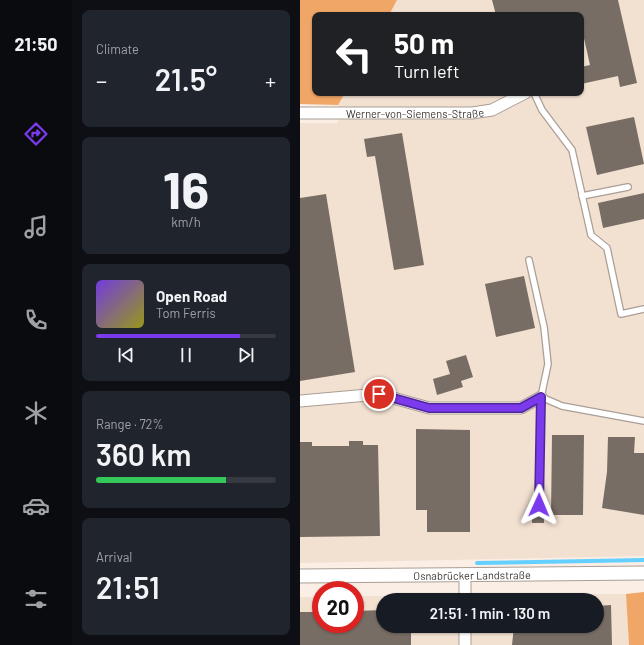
<!DOCTYPE html>
<meta charset="utf-8">
<style>
body{margin:0;font-family:Barlow,sans-serif;background:#20242c;color:#f1f3f6;height:100vh;display:flex;flex-direction:column;font-size:15px;white-space:nowrap}
*{box-sizing:border-box;margin:0}
p{font-size:13px;color:#9ea1a6}
.icon{flex:none;width:22px;height:22px;fill:none;stroke:currentColor;stroke-width:2;stroke-linecap:round;stroke-linejoin:round}
.map{position:relative;flex:1;overflow:hidden}
.side{display:flex;flex-direction:column;gap:10px;padding:10px;background:#0d0f14;width:228px}
.side>*{flex:none}
.hud{position:absolute;left:12px;top:12px;width:272px;height:84px;border-radius:8px;box-shadow:0 1px 3px #0004;background:#202124;color:#fff;overflow:hidden}
.speed{position:absolute;left:12px;top:581px;display:flex;gap:8px;font-size:20px;font-weight:700;text-align:center}
.speed>*{display:grid;place-content:center;width:52px;height:52px;border-radius:50%;background:#171b24;box-shadow:0 1px 3px #0004;line-height:1}
.speed .limit{border:6px solid #d22;background:#fff;color:#111}
.pin{position:absolute;display:grid;place-items:center;width:34px;height:34px;color:#fff;margin:-17px;border:2px solid #fff;border-radius:50%;box-shadow:0 1px 4px #0007}
.me{position:absolute;width:44px;margin:-22px;rotate:1deg;stroke-linejoin:round;filter:drop-shadow(0 0 3px #0008)}
.turn{display:flex;align-items:center;gap:14px;height:84px;padding:0 16px;font-size:18px}
.turn .icon{width:52px;height:52px;stroke-width:2.5}
.turn b{display:block;font-size:28px;line-height:34px}
.big{font-size:30px;font-weight:600;line-height:1.1}
.side .tile{flex:1;display:flex;flex-direction:column;justify-content:center;gap:6px;min-width:0;padding:0 14px;border-radius:8px;background:#20242c}
.side .dial{align-items:center;gap:0}
.dial b{font-size:52px;line-height:1}
.song{display:flex;align-items:center;gap:12px}
.cover{width:48px;height:48px;border-radius:6px;background:linear-gradient(135deg,hsl(260 70% 55%),hsl(60 70% 35%))}
.played{height:4px;border-radius:2px;background:linear-gradient(90deg,#7c3aed 80%,#363941 80%)}
.keys{display:flex;justify-content:space-around;direction:ltr}
.heat{display:flex;justify-content:space-between;align-items:center;font-size:22px;direction:ltr}
.charge{height:6px;border-radius:3px;background:linear-gradient(90deg,#34c759 72%,#363941 0)}
.trip{position:absolute;left:76px;top:593px;width:228px;height:40px;border-radius:20px;background:#171b24;box-shadow:0 1px 3px #0004;font-weight:600;line-height:40px;text-align:center}
main{display:flex;flex:1;min-height:0}
.dock{display:flex;flex-direction:column;width:72px;justify-content:space-around;align-items:center;background:#090b0e;color:#9ea1a6}
.dock .icon{width:28px;height:28px}
.dock .on{color:#7c3aed}
.dock b{font-size:18px;color:#f1f3f6}
.map>svg:first-child{display:block}
</style>
<main>
<nav class="dock">
<b>21:50</b>
<svg class="icon on" aria-label="directions" viewBox="0 0 24 24"><path d="M12 3l9 9-9 9-9-9zM9 14v-3h6M13 9l2 2-2 2"/></svg>
<svg class="icon" aria-label="music" viewBox="0 0 24 24"><path d="M9 18V5l10-2v13"/><circle cx="6" cy="18" r="3"/><circle cx="16" cy="16" r="3"/></svg>
<svg class="icon" aria-label="phone" viewBox="0 0 24 24"><path d="M5 4h4l2 5-3 2q2 4 5 5l2-3 5 2v4C11 20 4 13 5 4z"/></svg>
<svg class="icon" aria-label="climate" viewBox="0 0 24 24"><path d="M12 3v18M4 7l16 10M4 17L20 7"/></svg>
<svg class="icon" aria-label="car" viewBox="0 0 24 24"><path d="M5 17H2v-5l4-1 3-4h7l3 4 3 1v5h-3M9 17h6M6 11h13"/><circle cx="7" cy="17" r="2"/><circle cx="17" cy="17" r="2"/></svg>
<svg class="icon" aria-label="filters" viewBox="0 0 24 24"><path d="M4 7h16M4 17h16"/><circle cx="9" cy="7" r="2"/><circle cx="15" cy="17" r="2"/></svg>
</nav>
<section class="side">
<div class="tile"><p>Climate</p>
<div class="heat"><a>−</a><b class="big">21.5°</b><a>+</a></div>
</div>
<div class="tile dial"><b>16</b><p>km/h</p></div>
<div class="tile">
<div class="song"><i class="cover"></i><div><b>Open Road</b><p>Tom Ferris</p></div></div>
<div class="played"></div>
<div class="keys"><svg class="icon" aria-label="previous" viewBox="0 0 24 24"><path d="M18 5L8 12l10 7zM5 5v14"/></svg><svg class="icon" aria-label="pause" viewBox="0 0 24 24"><path d="M8 5v14M16 5v14"/></svg><svg class="icon" aria-label="next" viewBox="0 0 24 24"><path d="M6 5l10 7-10 7zM19 5v14"/></svg></div>
</div>
<div class="tile"><p>Range · 72%</p><b class="big">360 km</b><div class="charge"></div></div>
<div class="tile"><p>Arrival</p><b class="big">21:51</b></div>
</section>
<div class="map">
<svg width="344" height="645" viewBox="0 0 344 645">
<rect width="100%" height="100%" fill="#faeee5"/>
<g fill="#f2e0d1" fill-rule="evenodd">
<path d="M97,0h247v556l-344,7v-440h38v-18l7,-12h236v-78h-192z"/>
<path d="M326,594l3,51h-329v-48h21v27h34v-28zM83,600h214v26h-214z"/>
</g>
<g fill="#f0a666">
<path d="M0,0h97l-8,15h-74v78h30l-7,12 -38,-1z"/>
<path d="M344,592v53h-15l-3,-51z"/>
</g>
<g fill="none" stroke-linecap="round" stroke-linejoin="round">
<path stroke="#64d0ff" stroke-width="4" d="M177,563l167,-3"/>
</g>
<g fill="#786d65">
<path d="M192,0h126l19,83 -17,4 -2,-11 -37,8v-17l9,-2 -9,-40v-10h-85z"/>
<path d="M334,117l10,47 -47,11 -11,-48z"/>
<path d="M102,133l22,132 -30,5 -19,-114 -8,1 -3,-18z"/>
<path d="M344,193v26l-41,9 -5,-25z"/>
<path d="M26,194l29,178 -55,9v-183z"/>
<path d="M224,276l11,52 -39,9 -11,-53z"/>
<path d="M166,355l7,22 -12,4 2,6 -26,8 -4,-16 17,-5 -4,-13z"/>
<path d="M116,429l54,1v102h-43v-22h-11z"/>
<path d="M252,435h32l-1,80h-32z"/>
<path d="M308,437h27l-1,16h10v62l-42,-7 5,-36z"/>
<path d="M49,441h14v4h15l2,91 -80,1v-95h12v4h37z"/>
<path d="M232,510l12,1v12h-12z"/>
<path d="M311,605l1,40h-100l2,-19h83v-20z"/>
<path d="M83,610v16h28v19h-111v-33h21v12h34v-13z"/>
</g>
<g fill="none" stroke-linecap="round" stroke-linejoin="round">
<defs>
<g id="service">
<path d="M234,93l8,17 30,40 19,85 16,13 14,66 23,-5"/>
<path d="M282,196l46,-9"/>
<path d="M229,260l15,67 4,37 -7,33 -2,108"/>
<path d="M241,397l21,9 82,15"/>
</g>
<g id="minor">
<path id="s1" d="M0,113h172l20,-3 33,-17"/>
<path d="M0,401l79,-7 50,14h92l20,-11"/>
<path d="M165,600v-26"/>
<path d="M165,645v-19"/>
</g>
<g id="tertiary">
<path id="s2" d="M0,576l344,-3"/>
</g>
</defs>
<use href="#service" stroke="#aa9e96" stroke-width="8"/>
<use href="#minor" stroke="#aa9e96" stroke-width="13"/>
<use href="#tertiary" stroke="#aa9e96" stroke-width="15"/>
<use href="#service" stroke="#fff" stroke-width="5.5"/>
<use href="#minor" stroke="#fff" stroke-width="11"/>
<use href="#tertiary" stroke="#fff" stroke-width="13"/>
</g>
<g fill="none" stroke-linecap="round" stroke-linejoin="round">
<defs>
<path id="route" d="M79,394l50,14h92l20,-11 -2,108"/>
</defs>
<use href="#route" stroke="#51269a" stroke-width="10"/>
<use href="#route" stroke="#7c3aed" stroke-width="7"/>
</g>
<g text-anchor="middle" dominant-baseline="central" stroke-width="4" stroke-linejoin="round" paint-order="stroke">
<g font-size="11" fill="#3a3531" stroke="#fefefe">
<text stroke="none"><textPath href="#s1" startOffset="115">Werner-von-Siemens-Straße</textPath></text>
<text stroke="none"><textPath href="#s2" startOffset="172">Osnabrücker Landstraße</textPath></text>
</g>
</g>
</svg>
<div class="speed"><div class="limit">20</div></div>
<div class="pin" style="left:79px;top:394px;background:#d93025"><svg class="icon" aria-label="arrive" viewBox="0 0 24 24"><path d="M6 21V4h12l-3 4 3 4H6"/></svg></div>
<svg class="me" style="left:239px;top:505px" viewBox="-20 -20 40 40"><path d="M0-17L14 15 0 8-14 15z" fill="#7c3aed" stroke="#fff" stroke-width="4"/></svg>
<div class="trip">21:51 · 1 min · 130 m</div>
<div class="hud">
<div class="turn"><svg class="icon" aria-label="left" viewBox="0 0 24 24"><path d="M17 20v-9H6M10 6l-5 5 5 5"/></svg><div><b>50 m</b>Turn left</div></div>
</div>
</div>
</main>
